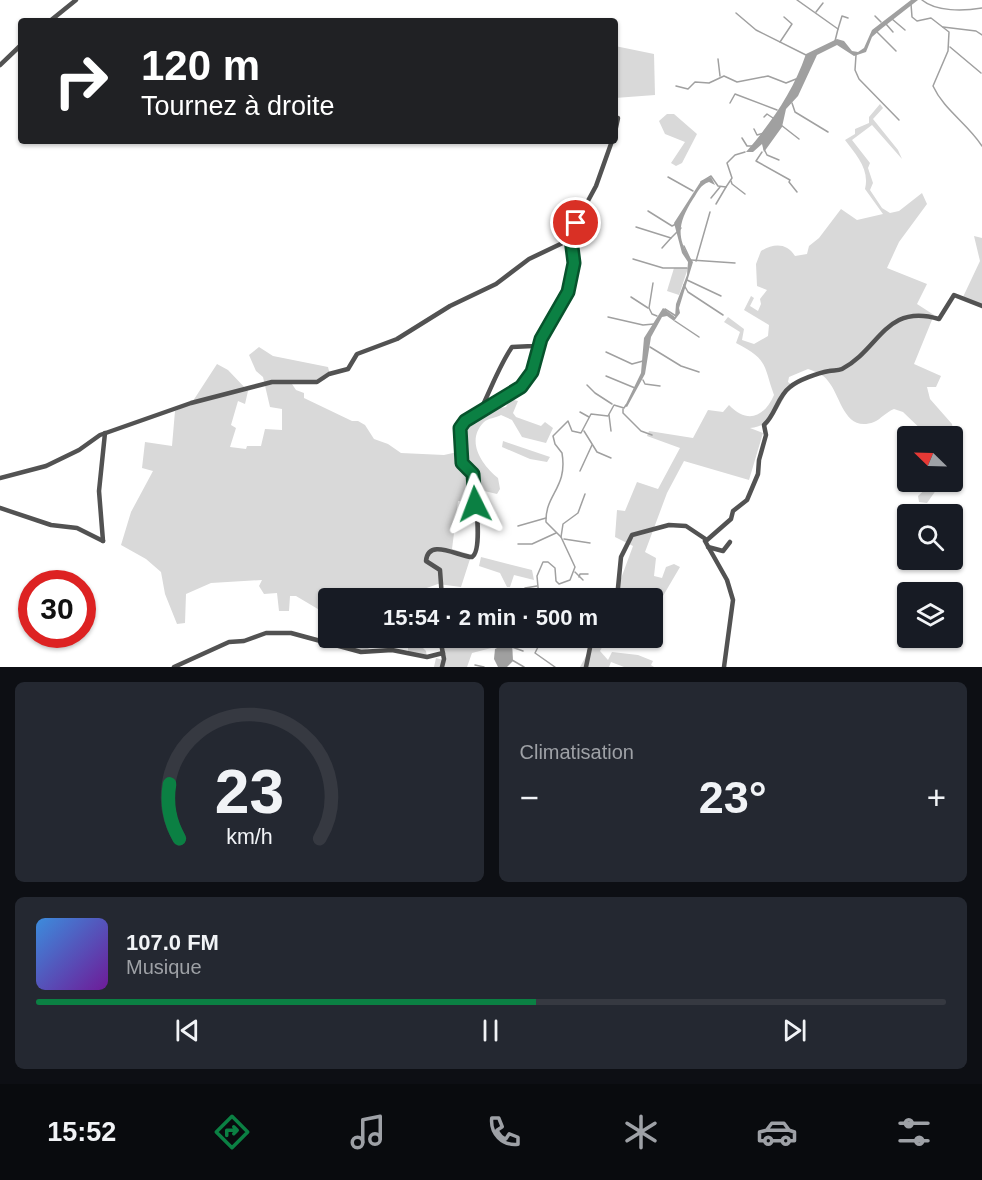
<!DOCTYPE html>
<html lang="fr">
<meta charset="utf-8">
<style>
body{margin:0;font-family:Arial,sans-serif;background:#242831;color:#f1f3f6;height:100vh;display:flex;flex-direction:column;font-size:22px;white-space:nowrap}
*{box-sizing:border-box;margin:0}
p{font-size:20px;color:#9ea1a6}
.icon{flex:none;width:33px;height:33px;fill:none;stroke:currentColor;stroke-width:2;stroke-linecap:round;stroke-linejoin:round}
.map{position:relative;height:667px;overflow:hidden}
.drawer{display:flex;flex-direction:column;gap:15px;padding:15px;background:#0d0f14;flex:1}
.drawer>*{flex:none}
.guide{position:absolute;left:18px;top:18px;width:600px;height:126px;border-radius:6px;box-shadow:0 2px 4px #0004;background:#202124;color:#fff;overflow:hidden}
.needle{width:39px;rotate:293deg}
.buttons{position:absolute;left:897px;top:426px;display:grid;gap:12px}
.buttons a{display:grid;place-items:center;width:66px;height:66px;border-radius:6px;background:#171b24;box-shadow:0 2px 4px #0004;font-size:30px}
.speed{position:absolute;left:18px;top:570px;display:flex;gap:12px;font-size:30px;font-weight:700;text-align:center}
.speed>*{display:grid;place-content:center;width:78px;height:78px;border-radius:50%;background:#171b24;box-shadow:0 2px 4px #0004;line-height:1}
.speed .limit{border:9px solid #d22;background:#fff;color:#111}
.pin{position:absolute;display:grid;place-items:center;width:51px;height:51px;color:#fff;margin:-26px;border:3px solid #fff;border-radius:50%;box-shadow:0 2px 6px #0007}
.me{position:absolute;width:66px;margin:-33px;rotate:357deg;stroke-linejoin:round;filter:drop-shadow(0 0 4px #0008)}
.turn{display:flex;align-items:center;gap:21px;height:126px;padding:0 24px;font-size:27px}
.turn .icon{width:78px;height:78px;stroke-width:2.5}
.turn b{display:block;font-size:42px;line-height:51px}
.big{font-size:45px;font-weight:700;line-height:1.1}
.drawer .widget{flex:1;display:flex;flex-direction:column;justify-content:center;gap:9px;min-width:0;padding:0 21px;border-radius:9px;background:#242831}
.drawer .dial{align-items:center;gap:0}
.dial svg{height:156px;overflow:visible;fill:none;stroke:#363941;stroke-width:7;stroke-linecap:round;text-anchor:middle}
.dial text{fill:#f1f3f6;stroke:none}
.song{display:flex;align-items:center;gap:18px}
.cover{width:72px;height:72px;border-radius:9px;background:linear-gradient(135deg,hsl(210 70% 55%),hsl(280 70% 35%))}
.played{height:6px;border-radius:3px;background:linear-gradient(90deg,#0b8043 55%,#363941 55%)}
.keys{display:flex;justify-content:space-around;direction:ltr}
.heat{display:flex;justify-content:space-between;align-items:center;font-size:33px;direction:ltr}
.drawer .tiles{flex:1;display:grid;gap:15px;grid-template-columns:1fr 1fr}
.widget:last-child{grid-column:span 2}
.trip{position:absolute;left:318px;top:588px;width:345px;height:60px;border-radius:6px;background:#171b24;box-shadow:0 2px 4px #0004;font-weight:700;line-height:60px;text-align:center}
.dock{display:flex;height:96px;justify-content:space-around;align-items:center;background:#090b0e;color:#9ea1a6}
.dock .icon{width:42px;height:42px}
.dock .active{color:#0b8043}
.dock b{font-size:27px;color:#f1f3f6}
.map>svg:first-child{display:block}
</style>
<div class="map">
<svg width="982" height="667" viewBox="0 0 982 667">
<rect width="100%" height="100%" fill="#fff"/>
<g fill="#d9d9d9">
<path d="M615,46l39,8 1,41 -40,3z"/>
<path d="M880,104l3,4 -10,11 25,31 4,9 -30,-34 -20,15 18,23 -2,5 5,15 -3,7 12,18 8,5 9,-2 23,-18 5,11 -28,38 -12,26 40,16 -10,20 17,11 -20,49 27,12 -5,11h-9l3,12 22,25 3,16 -2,2 -1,-6h-24l-25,-24 -9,-3c-8,3 -13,10 -20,13 -30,11 -33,-26 -46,-41 -5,-7 -12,-9 -20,-12l-19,8 -1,5 4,3c-14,19 -16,40 -42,43l13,5 -14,47 -65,-19 -17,32 -22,59 11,6 -2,18 8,2 4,-11 8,-3 6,3 -27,46 -1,-15h-34l1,-14 14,-38 -18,-9 2,-27 8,1 12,-29 21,7 22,-41 -33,-12 2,-5 44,7 15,-28 15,2 6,-7c19,20 36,11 45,-10 -11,-30 -5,-35 -38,-52l4,-11 -16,-10 4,-5 16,12 -2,11 12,4 14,-8 1,-11 -25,-15 7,-14 3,2 -4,8 8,5 3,-7 -1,-5 7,-9 -10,-4 -1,-22 5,-13c13,-8 26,-8 34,5l12,-2 2,-8 10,-8 22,-29 16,11 26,-6 -18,-25c5,-20 -9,-34 -20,-49l10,-6v-5l14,-6v-6z"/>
<path d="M667,114h7l23,20 -15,29 -6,3 -5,-3 14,-21 -20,-8 -6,-13z"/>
<path d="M974,236l8,2v68l-19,-9 17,-36z"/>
<path d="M674,268h14l-9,27 -12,-4z"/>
<path d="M259,347l14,9 55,11 2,8 -6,5 -32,4 4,6 8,3v5l48,23h6l7,4 9,14 14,5 13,9 43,2 18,-4 -1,-21c20,-5 18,-19 45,-23l4,-8 8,2 -5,12 3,4 25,9 4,-4 8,6 -7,15 -24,-6 -10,-17 -11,-5c-5,3 -13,3 -17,7 -19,19 -2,43 14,56l2,11 -3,5 -17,-4 -8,-5 2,17 -16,-1 -6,48 17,5 1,5 -9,28 -23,-3 -23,8 -1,6h-86v17l-32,-19h-6l-1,15h-10l-2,-18 -13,1 -5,-8 3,-6 -51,3 -25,11 -1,29 -8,1 -12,-30 -4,-22 -15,-13 -25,-14 10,-33 22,-41 -11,-3 3,-26 27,4 3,-35 16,-7 26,-40 11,6 20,21 -3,13 -7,-3 -7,24 5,3 -6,19 16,2 1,-3h14l4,-17 17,1v-21l-12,-2 -7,-30 -7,-6 -7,-16z"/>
<path d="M503,441l47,16 -3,5 -17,-3 -28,-12z"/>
<path d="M931,484l8,2 -12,17 -8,-1 -1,-6z"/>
<path d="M481,557l51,13 2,10 -20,-5 -4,12h-3l-7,-14 -21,-7z"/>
<path d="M341,638h72l13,13 1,6 -19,-3v-8l-7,-3 -9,7 -18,-4 -13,6 -13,-6z"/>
<path d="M474,638l1,5h13l4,-5h22l-7,6 -35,9 -5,14h-33l2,-9 7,2 -2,-20z"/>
<path d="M596,638h11l-7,13 8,9 4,-8 26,3 15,6 -2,4 3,2h-30l-13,-5 -2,5h-29z"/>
</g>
<g fill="#a0a0a0">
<path d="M911,0h7l-37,29 -9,8 -6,15 -12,4 -17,-11 -20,10 -19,41 -12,13 -4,18 -18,25 -2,-8 -9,8h-7c25,-29 47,-60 60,-98l31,-15 7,2 8,10 6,1 6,-4 8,-18z"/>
<path d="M711,177l4,8 -6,-3c-9,3 -11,10 -16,17 -15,24 -18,39 0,63l-14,46 1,5 -6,8 -7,-5 -5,1 -11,20 -6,37 -18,33 -2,-1 16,-33 3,-35 19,-30 12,9 1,-13 11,-29 1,-13 -6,-9 -8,-30 27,-42z"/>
<path d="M512,641l1,20 -6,6h-9l-4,-8 1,-10z"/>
</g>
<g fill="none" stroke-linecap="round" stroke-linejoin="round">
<g stroke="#a0a0a0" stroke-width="1.5">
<path d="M797,0l41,29 -3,12"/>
<path d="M922,0c14,12 42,11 60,8"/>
<path d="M911,4l1,13 5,4 14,-3 18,14 -1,19 -15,35c11,24 34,37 49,60"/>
<path d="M816,12l7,-9"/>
<path d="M736,13l20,17 50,25"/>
<path d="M875,16l6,6"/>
<path d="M892,19l13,11"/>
<path d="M886,24l7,8"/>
<path d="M943,27l33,4 6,4"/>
<path d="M838,29l4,-13 6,2"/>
<path d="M876,31l20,20"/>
<path d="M780,42l12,-18 -8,-7"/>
<path d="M950,47l31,26"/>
<path d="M856,55l-1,15 4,9 40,41"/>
<path d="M718,59l2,17"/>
<path d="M676,86l12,3 7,-7 14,1 15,-7 13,6 31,-6 18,7 10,-4"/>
<path d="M730,103l5,-9 42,16"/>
<path d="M792,103l3,9 33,20"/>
<path d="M764,117l3,-3 6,4"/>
<path d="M781,125l18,14"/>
<path d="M754,129l3,6 7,-2"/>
<path d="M742,138l5,8h5"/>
<path d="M764,149l3,6 12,5"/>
<path d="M762,152l-6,9 34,19 -1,2 8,10"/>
<path d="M668,177l25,14"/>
<path d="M731,181l1,3 13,10"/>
<path d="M701,182l10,-6 7,10 8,1 6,-9 -5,-15 8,-8 10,-3"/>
<path d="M711,198l9,-11"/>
<path d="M716,204l10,-17"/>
<path d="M648,211l24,15 4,-2"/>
<path d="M636,227l35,11 10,-10"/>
<path d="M684,246l7,15"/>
<path d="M662,248l9,-10"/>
<path d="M633,259l30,9h24"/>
<path d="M691,260l44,3"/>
<path d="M696,261l14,-49"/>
<path d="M687,280l34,16"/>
<path d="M653,283l-4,25 3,6 5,2"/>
<path d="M684,285l4,7 35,23"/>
<path d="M631,297l17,11"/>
<path d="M665,309l11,7"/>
<path d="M608,317l35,8 11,-1"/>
<path d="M675,321l24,16"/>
<path d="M650,347l31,19 18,6"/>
<path d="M606,352l26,12 11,-3"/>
<path d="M606,376l29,12"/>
<path d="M643,380l2,4 15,2"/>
<path d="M587,385l8,8 17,11"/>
<path d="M623,409v4l18,18 11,4"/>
<path d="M580,412l9,5"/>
<path d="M609,415l2,16"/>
<path d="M584,431l13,21 14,6"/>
<path d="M580,471l12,-26"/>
<path d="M518,526l28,-8"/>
<path d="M561,537l2,-13 15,-11 7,-19"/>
<path d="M564,539l26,4"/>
<path d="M518,544h14l24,-11"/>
<path d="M575,572l8,8"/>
<path d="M579,577l1,-3h8"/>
<path d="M525,588l12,-2"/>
<path d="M539,598l-2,-22 6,-14h5l7,6 1,13 3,3 11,-4 5,-13 -14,-30 -15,-15c-1,-28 22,-34 16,-69l-7,-9 -2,-8 15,-15 4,10 9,2 10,-19 17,2 6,-11 10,3 2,-3"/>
<path d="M561,598l3,-4"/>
<path d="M492,638l12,7"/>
<path d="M531,638l7,9 -3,6 20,14"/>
<path d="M537,638l4,3"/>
<path d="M512,642l6,-4"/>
<path d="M512,647l11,4"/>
<path d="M512,660l12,7"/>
<path d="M475,665l9,2"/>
</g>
<g stroke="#525252" stroke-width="4.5">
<path d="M50,21l26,-21"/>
<path d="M0,65l21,-20"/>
<path d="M615,132l3,-14"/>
<path d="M480,411c11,-22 19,-45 32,-64l21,-1 7,-4"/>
<path d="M0,478l46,-12 33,-16 21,-15 91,-32 81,-21h45l12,-8 19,-5 9,-15 40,-15 53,-33 46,-22 33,-25 42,-20"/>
<path d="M0,508l51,17 26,3 26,13"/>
<path d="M103,541l-4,-50 6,-58"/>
<path d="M705,541l22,39 6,20 -9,67"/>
<path d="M708,547l15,4 7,-9"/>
<path d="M442,598l-2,-28 -14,-9c2,-24 33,-4 46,-4 12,-7 2,-68 1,-83l-11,-11 -1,-35 3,-7 57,-34 11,-15 9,-33 27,-47 6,-29 -3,-24 5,-16 20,-37 16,-45"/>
<path d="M617,598l4,-41 11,-22 37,-10 17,1 21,14 24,-21 2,-8 14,-11 11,-26 1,-14 7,-25 -2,-10c12,-11 13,-28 26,-38 8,-7 28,-14 39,-16 4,-1 9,0 13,-2 38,-20 43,-66 97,-50l15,-24 28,11"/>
<path d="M440,638l4,21 -2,8"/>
<path d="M174,667l55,-25 15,-1 22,-8h25l70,19 31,-2 35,7 16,-4"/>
<path d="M586,667l6,-29"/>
</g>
</g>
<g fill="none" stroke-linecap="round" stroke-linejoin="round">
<defs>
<path id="route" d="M475,504l-2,-30 -11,-11 -2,-35 5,-7 56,-34 11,-15 9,-33 27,-47 6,-29 -3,-24 5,-16"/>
</defs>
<use href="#route" stroke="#07532c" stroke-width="15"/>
<use href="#route" stroke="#0b8043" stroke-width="10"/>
</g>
</svg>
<div class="buttons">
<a><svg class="needle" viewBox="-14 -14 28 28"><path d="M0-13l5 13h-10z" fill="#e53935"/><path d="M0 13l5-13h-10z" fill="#9ea1a6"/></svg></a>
<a><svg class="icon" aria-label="search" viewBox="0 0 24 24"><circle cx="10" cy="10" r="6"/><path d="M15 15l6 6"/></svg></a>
<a><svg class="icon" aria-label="layers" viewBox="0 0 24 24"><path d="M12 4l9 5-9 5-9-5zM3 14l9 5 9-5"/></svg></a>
</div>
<div class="speed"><div class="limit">30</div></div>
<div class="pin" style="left:576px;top:223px;background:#d93025"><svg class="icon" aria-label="arrive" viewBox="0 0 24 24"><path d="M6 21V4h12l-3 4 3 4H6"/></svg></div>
<svg class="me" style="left:475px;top:504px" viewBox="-20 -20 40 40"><path d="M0-17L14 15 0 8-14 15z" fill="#0b8043" stroke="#fff" stroke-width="4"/></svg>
<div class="trip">15:54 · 2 min · 500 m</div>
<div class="guide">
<div class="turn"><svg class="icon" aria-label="right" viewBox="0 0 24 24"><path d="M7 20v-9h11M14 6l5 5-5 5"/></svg><div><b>120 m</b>Tournez à droite</div></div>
</div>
</div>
<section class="drawer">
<div class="tiles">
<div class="widget dial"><svg viewBox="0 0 100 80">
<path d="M14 69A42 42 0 1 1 86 69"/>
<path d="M14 69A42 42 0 0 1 9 41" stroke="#0b8043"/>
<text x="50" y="56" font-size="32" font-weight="700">23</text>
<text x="50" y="72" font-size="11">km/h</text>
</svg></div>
<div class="widget"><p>Climatisation</p>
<div class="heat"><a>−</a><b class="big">23°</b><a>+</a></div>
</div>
<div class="widget">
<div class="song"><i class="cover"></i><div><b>107.0 FM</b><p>Musique</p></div></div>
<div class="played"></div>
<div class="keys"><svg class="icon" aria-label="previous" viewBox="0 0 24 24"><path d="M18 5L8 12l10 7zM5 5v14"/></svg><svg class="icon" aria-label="pause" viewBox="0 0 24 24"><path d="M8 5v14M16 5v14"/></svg><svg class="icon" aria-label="next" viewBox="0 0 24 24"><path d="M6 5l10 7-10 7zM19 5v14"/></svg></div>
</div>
</div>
</section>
<nav class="dock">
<b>15:52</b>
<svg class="icon active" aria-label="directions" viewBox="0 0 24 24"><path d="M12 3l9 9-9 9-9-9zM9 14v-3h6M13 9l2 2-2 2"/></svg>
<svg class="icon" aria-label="music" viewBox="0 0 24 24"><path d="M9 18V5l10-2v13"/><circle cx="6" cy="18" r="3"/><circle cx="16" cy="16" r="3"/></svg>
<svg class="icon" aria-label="phone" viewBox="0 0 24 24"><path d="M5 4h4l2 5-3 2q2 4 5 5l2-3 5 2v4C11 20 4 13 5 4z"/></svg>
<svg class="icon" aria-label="climate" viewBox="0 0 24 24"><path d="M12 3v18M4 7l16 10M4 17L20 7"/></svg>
<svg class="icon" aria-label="car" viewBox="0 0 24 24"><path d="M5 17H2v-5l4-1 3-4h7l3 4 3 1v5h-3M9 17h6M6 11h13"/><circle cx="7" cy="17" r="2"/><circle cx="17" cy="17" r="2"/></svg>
<svg class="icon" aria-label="filters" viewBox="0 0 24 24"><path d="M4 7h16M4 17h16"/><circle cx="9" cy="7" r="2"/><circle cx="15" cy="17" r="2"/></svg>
</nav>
